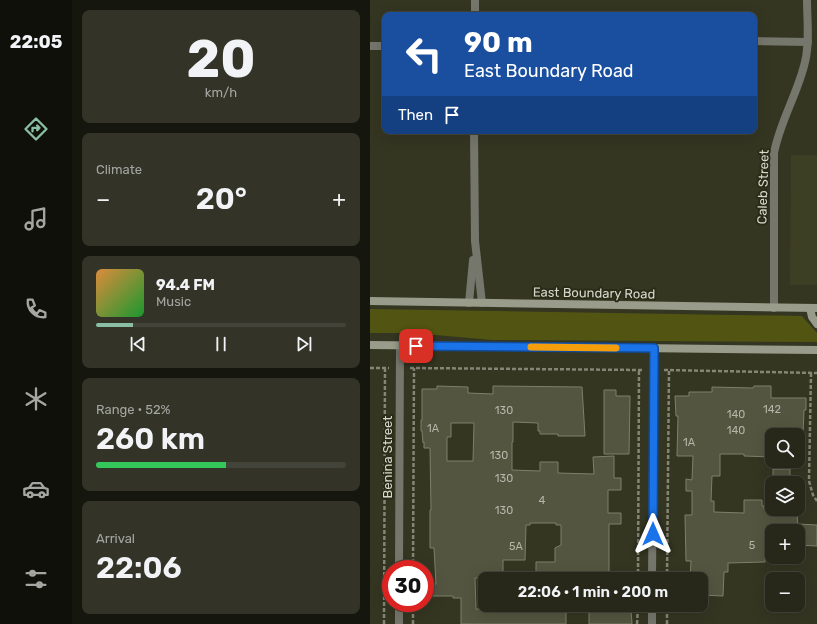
<!DOCTYPE html>
<meta charset="utf-8">
<style>
body{margin:0;font-family:Rubik,sans-serif;background:#333427;color:#f1f3f6;height:100vh;display:flex;flex-direction:column;font-size:15px;white-space:nowrap}
*{box-sizing:border-box;margin:0}
p{font-size:13px;color:#a4a6a2}
.icon{flex:none;width:22px;height:22px;fill:none;stroke:currentColor;stroke-width:2;stroke-linecap:round;stroke-linejoin:round}
.map{position:relative;flex:1;overflow:hidden}
.details{display:flex;flex-direction:column;gap:10px;padding:10px;background:#15160e;width:298px}
.details>*{flex:none}
.guide{position:absolute;left:12px;top:12px;width:375px;height:122px;border-radius:8px;box-shadow:0 4px 16px #0002,0 0 0 1px #434439;background:#1a4fa0;color:#fff;overflow:hidden}
.buttons{position:absolute;left:395px;top:428px;display:grid;gap:8px}
.buttons a{display:grid;place-items:center;width:40px;height:40px;border-radius:8px;background:#27281a;box-shadow:0 4px 16px #0002,0 0 0 1px #434439;font-size:20px}
.speed{position:absolute;left:12px;top:560px;display:flex;gap:8px;font-size:20px;font-weight:700;text-align:center}
.speed>*{display:grid;place-content:center;width:52px;height:52px;border-radius:50%;background:#27281a;box-shadow:0 4px 16px #0002,0 0 0 1px #434439;line-height:1}
.speed .limit{border:6px solid #d22;background:#fff;color:#111}
.pin{position:absolute;display:grid;place-items:center;width:34px;height:34px;color:#fff;margin:-17px;border-radius:8px;box-shadow:0 2px 6px #0006}
.me{position:absolute;width:44px;margin:-22px;rotate:0deg;stroke-linejoin:round;filter:drop-shadow(0 0 3px #0008)}
.turn{display:flex;align-items:center;gap:14px;height:84px;padding:0 16px;font-size:18px}
.turn .icon{width:52px;height:52px;stroke-width:2.5}
.turn b{display:block;font-size:28px;line-height:34px}
.then{display:flex;align-items:center;height:38px;padding:0 16px;background:#0003;gap:8px;font-size:15px}
.big{font-size:30px;font-weight:600;line-height:1.1}
.details .card{flex:1;display:flex;flex-direction:column;justify-content:center;gap:6px;min-width:0;padding:0 14px;border-radius:8px;background:#333427}
.details .dial{align-items:center;gap:0}
.dial b{font-size:52px;line-height:1}
.song{display:flex;align-items:center;gap:12px}
.cover{width:48px;height:48px;border-radius:6px;background:linear-gradient(135deg,hsl(30 70% 55%),hsl(130 70% 35%))}
.played{height:4px;border-radius:2px;background:linear-gradient(90deg,#8abfa5 15%,#434439 15%)}
.keys{display:flex;justify-content:space-around;direction:ltr}
.heat{display:flex;justify-content:space-between;align-items:center;font-size:22px;direction:ltr}
.charge{height:6px;border-radius:3px;background:linear-gradient(90deg,#34c759 52%,#434439 0)}
.trip{position:absolute;left:108px;top:572px;width:230px;height:40px;border-radius:8px;background:#27281a;box-shadow:0 4px 16px #0002,0 0 0 1px #434439;font-weight:600;line-height:40px;text-align:center}
main{display:flex;flex:1;min-height:0}
.menu{display:flex;flex-direction:column;width:72px;justify-content:space-around;align-items:center;background:#10100a;color:#a4a6a2}
.menu .icon{width:28px;height:28px}
.menu .on{color:#8abfa5}
.menu b{font-size:18px;color:#f1f3f6}
.map>svg:first-child{display:block}
</style>
<main>
<nav class="menu">
<b>22:05</b>
<svg class="icon on" aria-label="directions" viewBox="0 0 24 24"><path d="M12 3l9 9-9 9-9-9zM9 14v-3h6M13 9l2 2-2 2"/></svg>
<svg class="icon" aria-label="music" viewBox="0 0 24 24"><path d="M9 18V5l10-2v13"/><circle cx="6" cy="18" r="3"/><circle cx="16" cy="16" r="3"/></svg>
<svg class="icon" aria-label="phone" viewBox="0 0 24 24"><path d="M5 4h4l2 5-3 2q2 4 5 5l2-3 5 2v4C11 20 4 13 5 4z"/></svg>
<svg class="icon" aria-label="climate" viewBox="0 0 24 24"><path d="M12 3v18M4 7l16 10M4 17L20 7"/></svg>
<svg class="icon" aria-label="car" viewBox="0 0 24 24"><path d="M5 17H2v-5l4-1 3-4h7l3 4 3 1v5h-3M9 17h6M6 11h13"/><circle cx="7" cy="17" r="2"/><circle cx="17" cy="17" r="2"/></svg>
<svg class="icon" aria-label="filters" viewBox="0 0 24 24"><path d="M4 7h16M4 17h16"/><circle cx="9" cy="7" r="2"/><circle cx="15" cy="17" r="2"/></svg>
</nav>
<section class="details">
<div class="card dial"><b>20</b><p>km/h</p></div>
<div class="card"><p>Climate</p>
<div class="heat"><a>−</a><b class="big">20°</b><a>+</a></div>
</div>
<div class="card">
<div class="song"><i class="cover"></i><div><b>94.4 FM</b><p>Music</p></div></div>
<div class="played"></div>
<div class="keys"><svg class="icon" aria-label="previous" viewBox="0 0 24 24"><path d="M18 5L8 12l10 7zM5 5v14"/></svg><svg class="icon" aria-label="pause" viewBox="0 0 24 24"><path d="M8 5v14M16 5v14"/></svg><svg class="icon" aria-label="next" viewBox="0 0 24 24"><path d="M6 5l10 7-10 7zM19 5v14"/></svg></div>
</div>
<div class="card"><p>Range · 52%</p><b class="big">260 km</b><div class="charge"></div></div>
<div class="card"><p>Arrival</p><b class="big">22:06</b></div>
</section>
<div class="map">
<svg width="447" height="624" viewBox="0 0 447 624">
<rect width="100%" height="100%" fill="#343622"/>
<path fill="#3d3f24" d="M421,155h26v130h-27z"/>
<path fill="#515511" d="M0,309l432,7 15,17v9l-325,-2 -79,-7h-43z"/>
<g fill="#535540" stroke="#7d8069" fill-rule="evenodd">
<path d="M67,386l31,1v6l25,1v-8l89,1 3,49h-27v-2h-18v-3h-2v-8l-25,-1v20h-1v28l28,1v-9h18v11l36,1 -1,-17 21,-1v22h7v12h-13v23h13v11h-12v55h-73v-17h19v-14l6,-3v-20h-5v-2h-26v2h-4l-1,35h-22v18h-28l1,31 55,1v-5h35v19h-105v-26h-8v-2h-22v-12h5l-2,-36h-4v-38h1l-1,-62h-6v-6l-1,1 -1,-12h-1v-11h1v-31h15zM81,423h23l-1,38h-26v-24h4z"/>
<path d="M384,386h17v12h35v12h-2l-1,25h-32v22l-27,-1v-2h-24v22h-8l-1,25h3v11l30,1v-13h18v6h2v3h33l1,22h-30v7h-3v24l-37,1v9h-4l-1,24 -22,-1v-16h-11l1,-18h-5l-1,-46h7v-24h-6v-12l6,1 1,-24h-16l1,-40h-2l-1,-20h14v-4h23v-5l41,1z"/>
<path d="M234,390h12v6h14l-1,58h-25z"/>
<rect x="403" y="469" width="17" height="14"/>
<path d="M428,524l19,1v21l-19,-1z"/>
<path d="M219,605h36v4h6l1,15h-43z"/>
</g>
<g fill="none" stroke-linecap="round" stroke-linejoin="round">
<g stroke="#848676" stroke-width="2.5" stroke-dasharray="4 2" stroke-linecap="butt">
<path d="M0,368h19"/>
<path d="M40,368l233,2"/>
<path d="M294,370l153,3"/>
<path d="M441,373l-2,108 4,14 4,6"/>
<path d="M43,569l1,-201"/>
<path d="M268,579l1,-209"/>
<path d="M297,579l2,-209"/>
<path d="M14,624l1,-256"/>
<path d="M43,624v-21"/>
<path d="M267,624l1,-19"/>
<path d="M297,624v-19"/>
</g>
<g stroke="#75766c" stroke-width="8">
<path d="M105,0v15"/>
<path d="M384,41l54,1"/>
<path d="M0,46h15"/>
<path d="M104,131l1,110 7,62"/>
<path d="M99,303l4,-43"/>
<path d="M404,308v-155c6,-32 24,-60 31,-91 5,-20 2,-42 2,-62"/>
<path d="M29,569l1,-223"/>
<path d="M282,579l2,-231"/>
<path d="M29,624v-21"/>
<path d="M282,624v-19"/>
</g>
<g stroke="#999b8b" stroke-width="8">
<path d="M0,301l447,7"/>
<path d="M440,308l2,9 5,7"/>
<path d="M0,345l447,5"/>
</g>
</g>
<g fill="none" stroke-linecap="round" stroke-linejoin="round">
<defs>
<path id="route" d="M46,346l238,2 -1,186"/>
</defs>
<use href="#route" stroke="#114b97" stroke-width="10"/>
<use href="#route" stroke="#1a73e8" stroke-width="7"/>
<path stroke="#f59e0b" stroke-width="7" d="M161,347l85,1"/>
</g>
<g text-anchor="middle" dominant-baseline="central" stroke-width="4" stroke-linejoin="round" paint-order="stroke">
<g font-size="11" fill="#b5b7a9">
<text x="402" y="409">142</text>
<text x="134" y="410">130</text>
<text x="366" y="414">140</text>
<text x="63" y="428">1A</text>
<text x="366" y="430">140</text>
<text x="319" y="442">1A</text>
<text x="129" y="455">130</text>
<text x="134" y="478">130</text>
<text x="172" y="500">4</text>
<text x="134" y="510">130</text>
<text x="382" y="545">5</text>
<text x="146" y="546">5A</text>
</g>
<g font-size="13" fill="#d6d8cc" stroke="#2a2c18">
<text transform="translate(393 187) rotate(-88)">Caleb Street</text>
<text transform="translate(224 293) rotate(1)">East Boundary Road</text>
<text transform="translate(17 457) rotate(-90)">Benina Street</text>
</g>
</g>
</svg>
<div class="buttons">
<a><svg class="icon" aria-label="search" viewBox="0 0 24 24"><circle cx="10" cy="10" r="6"/><path d="M15 15l6 6"/></svg></a>
<a><svg class="icon" aria-label="layers" viewBox="0 0 24 24"><path d="M12 4l9 5-9 5-9-5zM3 14l9 5 9-5"/></svg></a>
<a>+</a>
<a>−</a>
</div>
<div class="speed"><div class="limit">30</div></div>
<div class="pin" style="left:46px;top:346px;background:#d93025"><svg class="icon" aria-label="arrive" viewBox="0 0 24 24"><path d="M6 21V4h12l-3 4 3 4H6"/></svg></div>
<svg class="me" style="left:283px;top:534px" viewBox="-20 -20 40 40"><path d="M0-17L14 15 0 8-14 15z" fill="#1a73e8" stroke="#fff" stroke-width="4"/></svg>
<div class="trip">22:06 · 1 min · 200 m</div>
<div class="guide">
<div class="turn"><svg class="icon" aria-label="left" viewBox="0 0 24 24"><path d="M17 20v-9H6M10 6l-5 5 5 5"/></svg><div><b>90 m</b>East Boundary Road</div></div>
<div class="then">Then<svg class="icon" aria-label="arrive" viewBox="0 0 24 24"><path d="M6 21V4h12l-3 4 3 4H6"/></svg></div>
</div>
</div>
</main>
